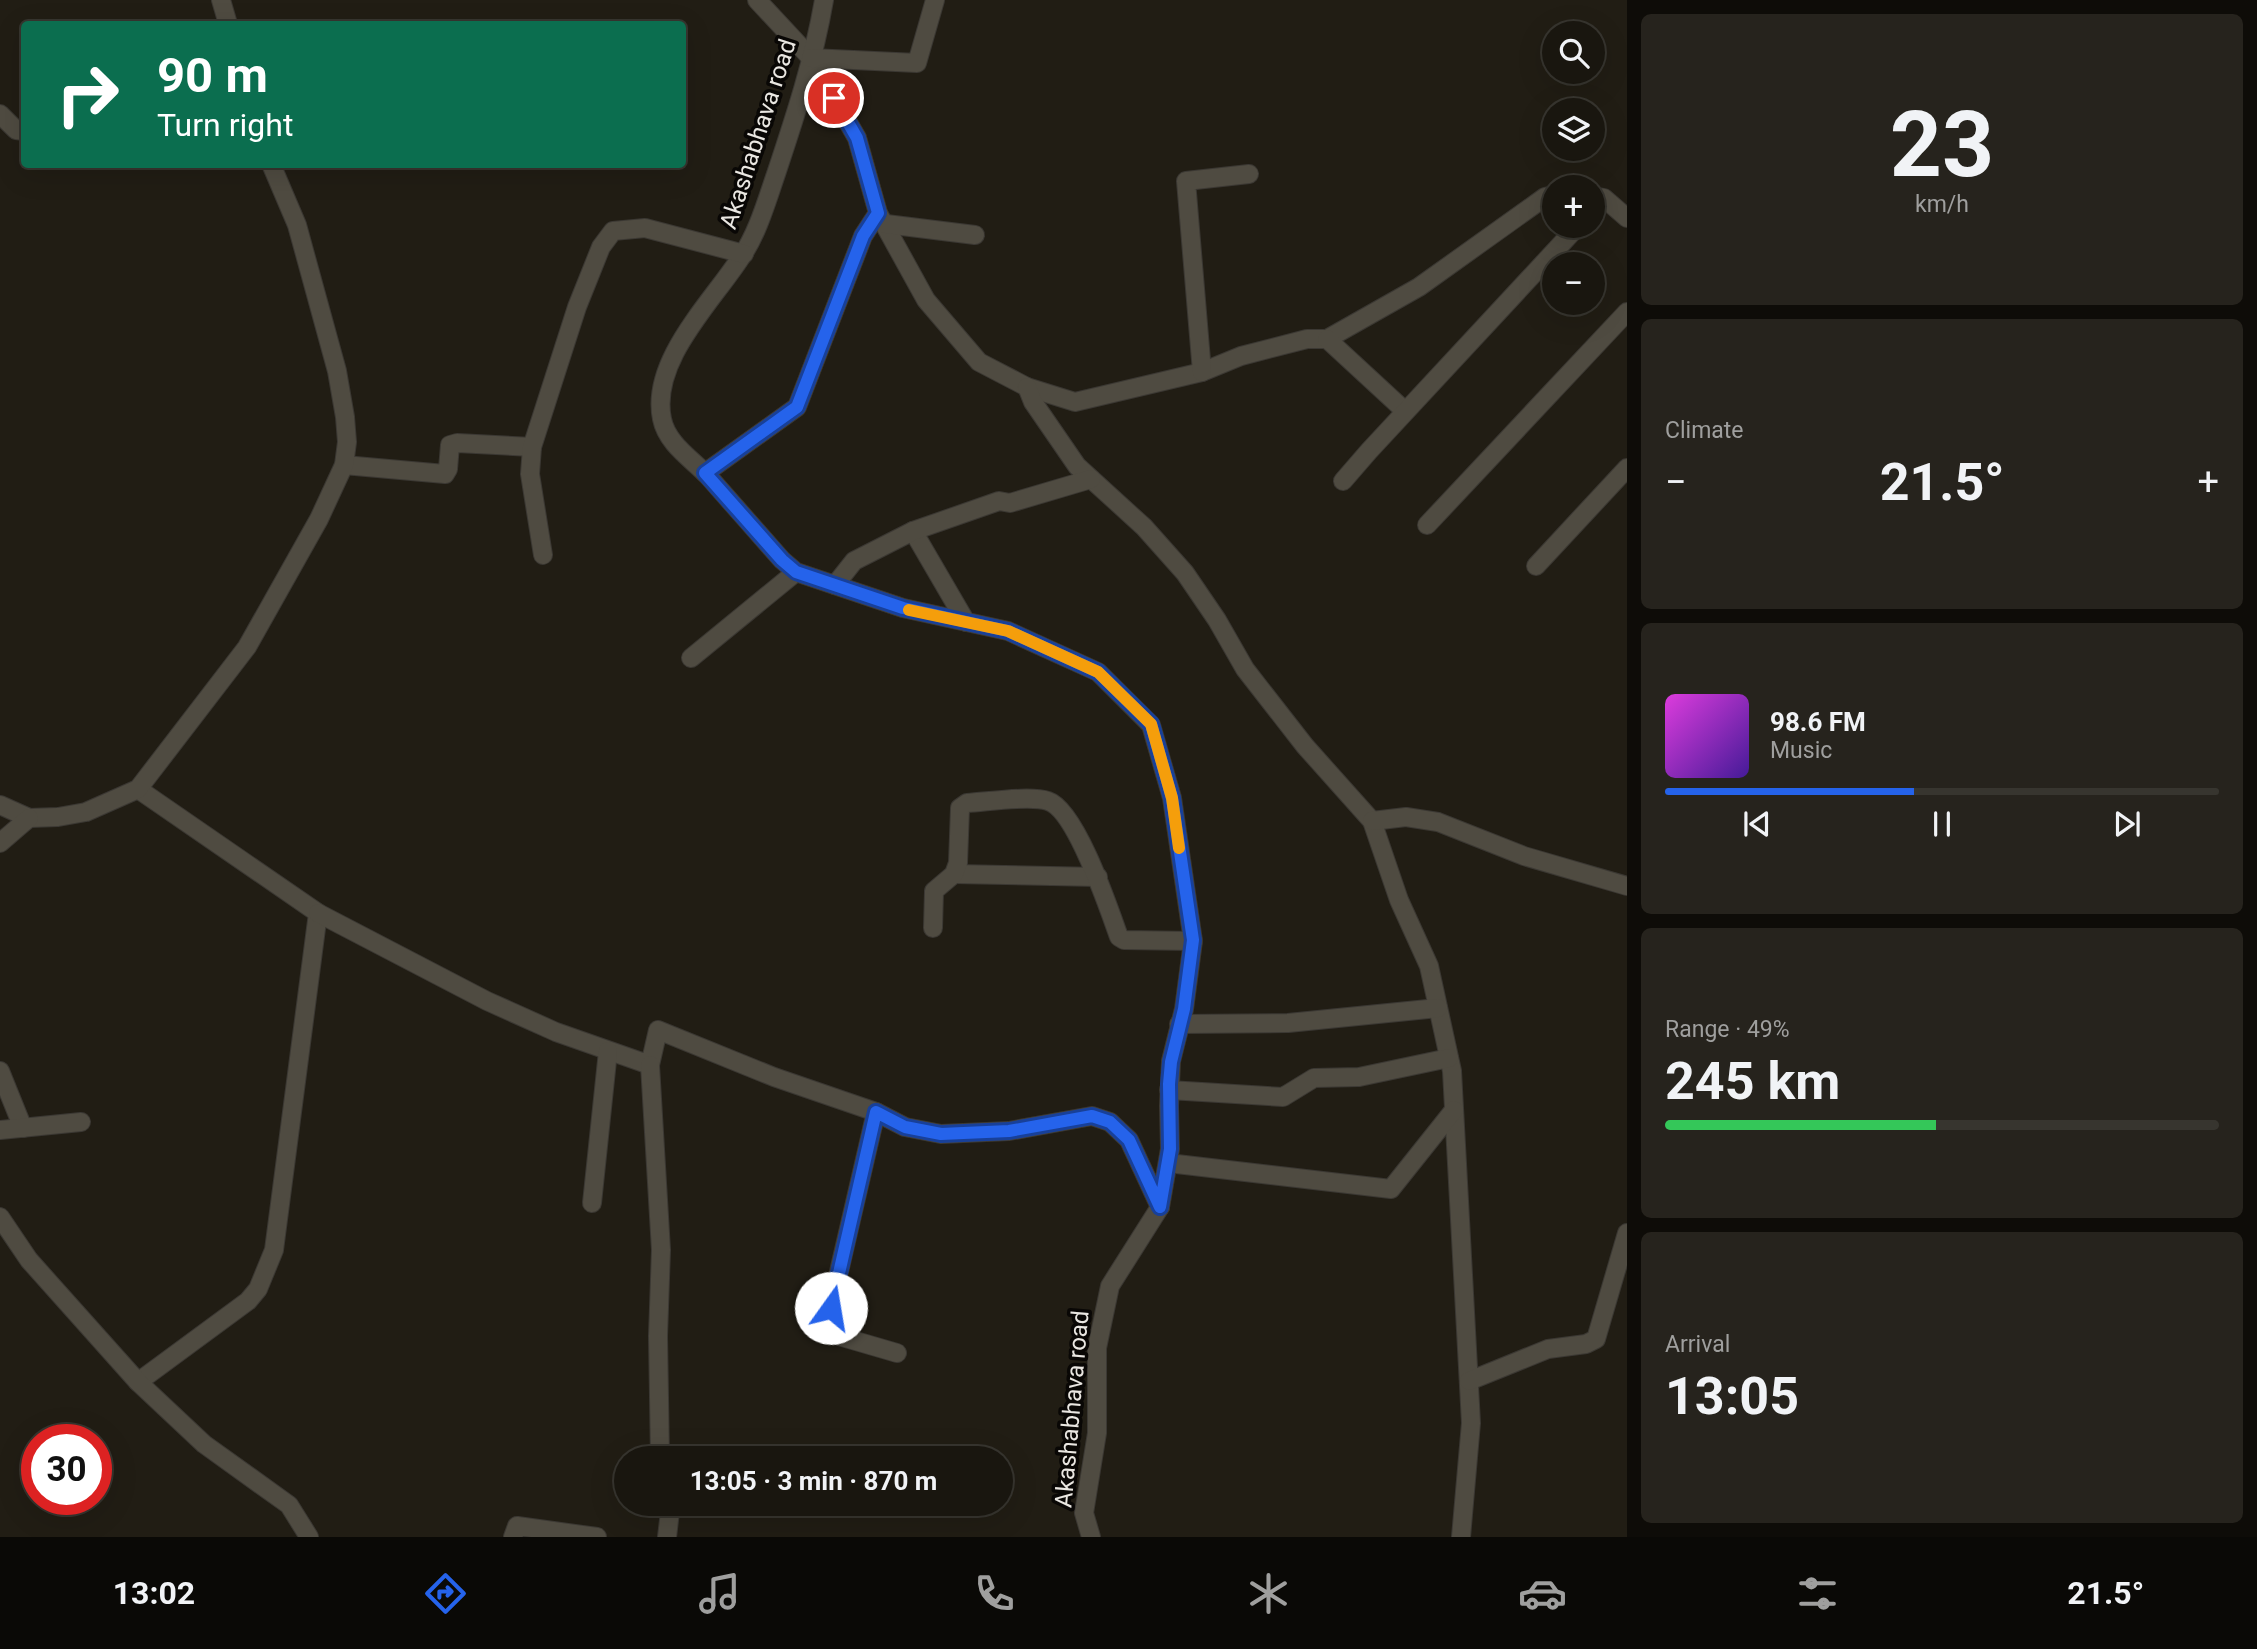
<!DOCTYPE html>
<meta charset="utf-8">
<style>
body{margin:0;font-family:Roboto,sans-serif;background:#26231d;color:#f1f3f6;height:100vh;display:flex;flex-direction:column;font-size:26px;white-space:nowrap}
*{box-sizing:border-box;margin:0}
p{font-size:23px;color:#9f9f9e}
.icon{flex:none;width:38px;height:38px;fill:none;stroke:currentColor;stroke-width:2;stroke-linecap:round;stroke-linejoin:round}
.map{position:relative;flex:1;overflow:hidden}
.drawer{display:flex;flex-direction:column;gap:14px;padding:14px;background:#0e0c08;width:630px}
.drawer>*{flex:none}
.hud{position:absolute;left:21px;top:21px;width:665px;height:147px;border-radius:7px;box-shadow:0 7px 28px #0002,0 0 0 2px #37352f;background:#0b6e4f;color:#fff;overflow:hidden}
.tools{position:absolute;left:1542px;top:21px;display:grid;gap:14px}
.tools a{display:grid;place-items:center;width:63px;height:63px;border-radius:50%;background:#19160f;box-shadow:0 7px 28px #0002,0 0 0 2px #37352f;font-size:35px}
.speed{position:absolute;left:21px;top:1424px;display:flex;gap:14px;font-size:35px;font-weight:700;text-align:center}
.speed>*{display:grid;place-content:center;width:91px;height:91px;border-radius:50%;background:#19160f;box-shadow:0 7px 28px #0002,0 0 0 2px #37352f;line-height:1}
.speed .limit{border:10px solid #d22;background:#fff;color:#111}
.pin{position:absolute;display:grid;place-items:center;width:60px;height:60px;color:#fff;margin:-30px;border:4px solid #fff;border-radius:50%;box-shadow:0 2px 7px #0007}
.me{position:absolute;width:77px;margin:-38px;rotate:13deg;stroke-linejoin:round;filter:drop-shadow(0 0 5px #0008)}
.turn{display:flex;align-items:center;gap:24px;height:147px;padding:0 21px;font-size:32px}
.turn .icon{width:91px;height:91px;stroke-width:2.5}
.turn b{display:block;font-size:49px;line-height:60px}
.big{font-size:52px;font-weight:700;line-height:1.1}
.drawer .widget{flex:1;display:flex;flex-direction:column;justify-content:center;gap:10px;min-width:0;padding:0 24px;border-radius:10px;background:#26231d}
.drawer .dial{align-items:center;gap:0}
.dial b{font-size:91px;line-height:1}
.song{display:flex;align-items:center;gap:21px}
.cover{width:84px;height:84px;border-radius:10px;background:linear-gradient(135deg,hsl(300 70% 55%),hsl(260 70% 35%))}
.played{height:7px;border-radius:4px;background:linear-gradient(90deg,#2563eb 45%,#37352f 45%)}
.keys{display:flex;justify-content:space-around;direction:ltr}
.heat{display:flex;justify-content:space-between;align-items:center;font-size:38px;direction:ltr}
.charge{height:10px;border-radius:5px;background:linear-gradient(90deg,#34c759 49%,#37352f 0)}
.trip{position:absolute;left:614px;top:1446px;width:399px;height:70px;border-radius:35px;background:#19160f;box-shadow:0 7px 28px #0002,0 0 0 2px #37352f;font-weight:700;line-height:70px;text-align:center}
.dock{display:flex;height:112px;justify-content:space-around;align-items:center;background:#0a0906;color:#9f9f9e}
.dock .icon{width:49px;height:49px}
.dock .selected{color:#2563eb}
.dock b{font-size:32px;color:#f1f3f6}
main{display:flex;flex:1;min-height:0}
.map>svg:first-child{display:block}
</style>
<main>
<div class="map">
<svg width="1627" height="1537" viewBox="0 0 1627 1537">
<rect width="100%" height="100%" fill="#211d14"/>
<g fill="none" stroke-linecap="round" stroke-linejoin="round">
<defs>
<g id="minor">
<path d="M221,0l7,24"/>
<path d="M757,0l54,58 46,80 21,75 48,87 53,62 48,25 48,15 127,-30 39,-16 66,-17h20l92,-52 126,-90 9,-2"/>
<path d="M824,0c-10,59 -29,117 -48,174 -9,26 -19,61 -35,83 -29,45 -91,104 -79,162 5,25 30,40 46,57 25,28 49,56 74,84l14,12 107,36 105,23 90,41 53,53 21,73 21,143 -9,68 -13,52 -2,45 1,43 -10,58 -50,79 -13,62v85l-13,80 7,24"/>
<path d="M811,58l106,5 18,-63"/>
<path d="M0,114l16,16 8,1"/>
<path d="M1592,196l12,2 23,20"/>
<path d="M886,224l89,11"/>
<path d="M1327,339l78,72"/>
<path d="M1202,372l-16,-191 63,-7"/>
<path d="M1027,387l6,15 44,64 67,61 41,46 32,47 28,49 60,77 67,75 27,79 30,66 23,105 19,352 -10,114"/>
<path d="M344,465l101,9 3,-5 2,-24 7,-2 75,4"/>
<path d="M705,473l92,-66 66,-171 15,-23"/>
<path d="M1343,481l26,-30 209,-225"/>
<path d="M1427,525l200,-213"/>
<path d="M913,531l53,91"/>
<path d="M543,555l-13,-81 2,-27 45,-140 24,-60 12,-16 32,-3 99,26"/>
<path d="M1536,566l91,-98"/>
<path d="M835,585l19,-24 59,-30 86,-30 11,2 81,-24"/>
<path d="M691,658l105,-86"/>
<path d="M138,789l180,124 -44,337 -16,39 -10,12 -110,81"/>
<path d="M0,805l29,13 29,-1 28,-5 52,-23 109,-142 72,-128 25,-54 3,-23 -2,-25 -8,-46 -40,-146 -26,-61"/>
<path d="M1372,821l34,-4 32,5 86,34 103,30"/>
<path d="M0,843l29,-25"/>
<path d="M954,874l144,3"/>
<path d="M318,913l169,88 69,31 94,33 8,-35 116,47 102,35 29,15 36,7 68,-3 83,-15 18,6 19,18 31,67"/>
<path d="M933,928l1,-37 20,-17 4,-11 2,-55 7,-5c20,-1 63,-8 81,-2 28,9 61,108 71,136l5,3 69,1"/>
<path d="M1179,1024l109,-1 150,-15"/>
<path d="M650,1065l11,185 -3,86 2,122"/>
<path d="M0,1071l23,57"/>
<path d="M1169,1090l114,7 31,-19 45,-1 90,-19"/>
<path d="M876,1112l-51,220 72,21"/>
<path d="M0,1130l81,-8"/>
<path d="M1168,1163l223,26 63,-79"/>
<path d="M592,1203l16,-152"/>
<path d="M0,1217l29,43 109,122 66,62 85,61 20,32"/>
<path d="M1469,1381l79,-32 38,-5 10,-5 31,-106"/>
<path d="M513,1537l4,-11 80,11"/>
<path d="M667,1537l4,-34"/>
</g>
</defs>
<use href="#minor" stroke="#3b3833" stroke-width="20"/>
<use href="#minor" stroke="#4f4b41" stroke-width="18"/>
</g>
<g fill="none" stroke-linecap="round" stroke-linejoin="round">
<defs>
<path id="route" d="M831,1308l45,-196 29,15 36,7 68,-3 83,-15 18,6 19,18 31,67 10,-58 -1,-65 2,-22 13,-53 9,-69 -21,-142 -21,-74 -53,-52 -90,-41 -105,-23 -107,-36 -14,-12 -77,-87 92,-66 66,-171 15,-23 -21,-75 -23,-40"/>
</defs>
<use href="#route" stroke="#184099" stroke-width="18"/>
<use href="#route" stroke="#2563eb" stroke-width="12"/>
<path stroke="#f59e0b" stroke-width="12" d="M909,610l99,21 90,41 53,52 21,74 7,50"/>
</g>
<g text-anchor="middle" dominant-baseline="central" stroke-width="7" stroke-linejoin="round" paint-order="stroke">
<g font-size="24" fill="#eae7e2" stroke="#090705">
<text transform="translate(758 134) rotate(-72)">Akashabhava road</text>
<text transform="translate(1072 1409) rotate(-85)">Akashabhava road</text>
</g>
</g>
</svg>
<div class="tools">
<a><svg class="icon" aria-label="search" viewBox="0 0 24 24"><circle cx="10" cy="10" r="6"/><path d="M15 15l6 6"/></svg></a>
<a><svg class="icon" aria-label="layers" viewBox="0 0 24 24"><path d="M12 4l9 5-9 5-9-5zM3 14l9 5 9-5"/></svg></a>
<a>+</a>
<a>−</a>
</div>
<div class="speed"><div class="limit">30</div></div>
<div class="pin" style="left:834px;top:98px;background:#d93025"><svg class="icon" aria-label="arrive" viewBox="0 0 24 24"><path d="M6 21V4h12l-3 4 3 4H6"/></svg></div>
<svg class="me" style="left:831px;top:1308px" viewBox="-20 -20 40 40"><circle r="19" fill="#fff"/><path d="M0-13L10 11 0 6-10 11z" fill="#2563eb"/></svg>
<div class="trip">13:05 · 3 min · 870 m</div>
<div class="hud">
<div class="turn"><svg class="icon" aria-label="right" viewBox="0 0 24 24"><path d="M7 20v-9h11M14 6l5 5-5 5"/></svg><div><b>90 m</b>Turn right</div></div>
</div>
</div>
<section class="drawer">
<div class="widget dial"><b>23</b><p>km/h</p></div>
<div class="widget"><p>Climate</p>
<div class="heat"><a>−</a><b class="big">21.5°</b><a>+</a></div>
</div>
<div class="widget">
<div class="song"><i class="cover"></i><div><b>98.6 FM</b><p>Music</p></div></div>
<div class="played"></div>
<div class="keys"><svg class="icon" aria-label="previous" viewBox="0 0 24 24"><path d="M18 5L8 12l10 7zM5 5v14"/></svg><svg class="icon" aria-label="pause" viewBox="0 0 24 24"><path d="M8 5v14M16 5v14"/></svg><svg class="icon" aria-label="next" viewBox="0 0 24 24"><path d="M6 5l10 7-10 7zM19 5v14"/></svg></div>
</div>
<div class="widget"><p>Range · 49%</p><b class="big">245 km</b><div class="charge"></div></div>
<div class="widget"><p>Arrival</p><b class="big">13:05</b></div>
</section>
</main>
<nav class="dock">
<b>13:02</b>
<svg class="icon selected" aria-label="directions" viewBox="0 0 24 24"><path d="M12 3l9 9-9 9-9-9zM9 14v-3h6M13 9l2 2-2 2"/></svg>
<svg class="icon" aria-label="music" viewBox="0 0 24 24"><path d="M9 18V5l10-2v13"/><circle cx="6" cy="18" r="3"/><circle cx="16" cy="16" r="3"/></svg>
<svg class="icon" aria-label="phone" viewBox="0 0 24 24"><path d="M5 4h4l2 5-3 2q2 4 5 5l2-3 5 2v4C11 20 4 13 5 4z"/></svg>
<svg class="icon" aria-label="climate" viewBox="0 0 24 24"><path d="M12 3v18M4 7l16 10M4 17L20 7"/></svg>
<svg class="icon" aria-label="car" viewBox="0 0 24 24"><path d="M5 17H2v-5l4-1 3-4h7l3 4 3 1v5h-3M9 17h6M6 11h13"/><circle cx="7" cy="17" r="2"/><circle cx="17" cy="17" r="2"/></svg>
<svg class="icon" aria-label="filters" viewBox="0 0 24 24"><path d="M4 7h16M4 17h16"/><circle cx="9" cy="7" r="2"/><circle cx="15" cy="17" r="2"/></svg>
<b>21.5°</b>
</nav>
